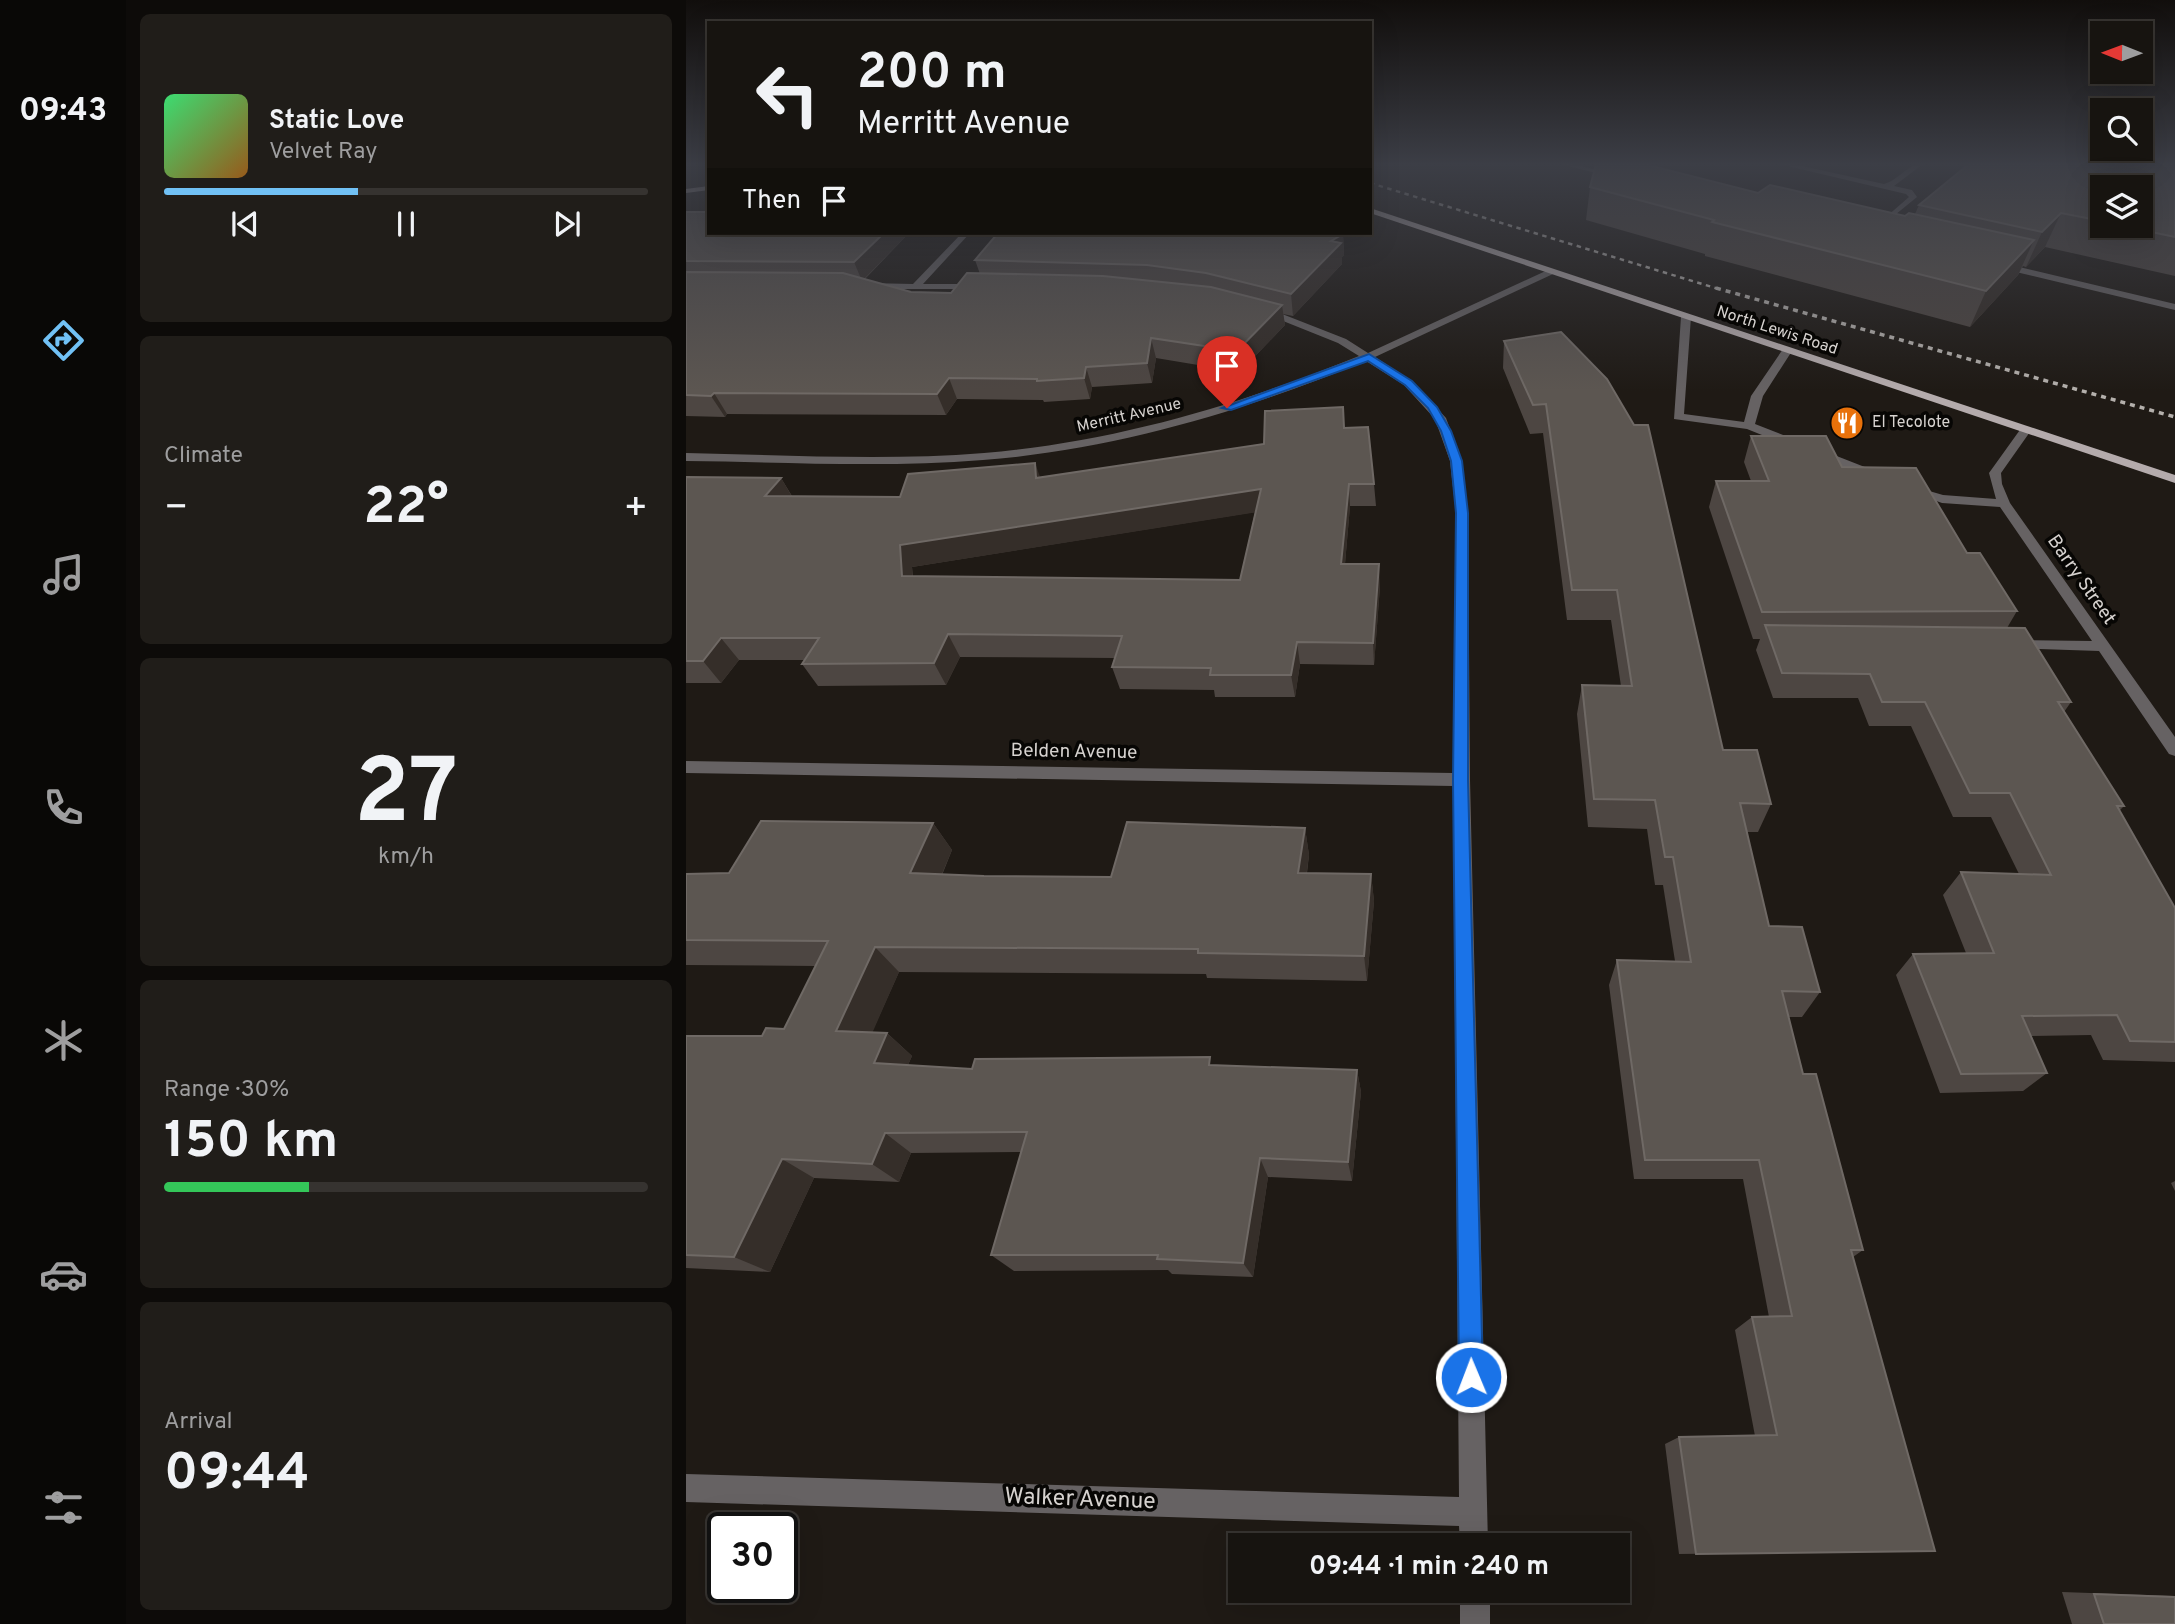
<!DOCTYPE html>
<meta charset="utf-8">
<style>
body{margin:0;font-family:Overpass,sans-serif;background:#201d19;color:#f1f3f6;height:100vh;display:flex;flex-direction:column;font-size:26px;white-space:nowrap}
*{box-sizing:border-box;margin:0}
p{font-size:23px;color:#9e9e9f}
.icon{flex:none;width:38px;height:38px;fill:none;stroke:currentColor;stroke-width:2;stroke-linecap:round;stroke-linejoin:round}
.map{position:relative;flex:1;overflow:hidden}
.sheet{display:flex;flex-direction:column;gap:14px;padding:14px;background:#0d0b09;width:560px}
.sheet>*{flex:none}
.top-card{position:absolute;left:21px;top:21px;width:665px;height:214px;border-radius:0px;box-shadow:0 7px 28px #0002,0 0 0 2px #363330;background:#171410;color:#f1f3f6;overflow:hidden}
.needle{width:46px;rotate:271deg}
.buttons{position:absolute;left:1404px;top:21px;display:grid;gap:14px}
.buttons a{display:grid;place-items:center;width:63px;height:63px;border-radius:0px;background:#171410;box-shadow:0 7px 28px #0002,0 0 0 2px #363330;font-size:35px}
.speed{position:absolute;left:21px;top:1512px;display:flex;gap:14px;font-size:35px;font-weight:700;text-align:center}
.speed>*{display:grid;place-content:center;width:91px;height:91px;border-radius:50%;background:#171410;box-shadow:0 7px 28px #0002,0 0 0 2px #363330;line-height:1}
.speed .limit{border:4px solid #111;border-radius:10px;background:#fff;color:#111}
.pin{position:absolute;display:grid;place-items:center;width:60px;height:60px;color:#fff;margin:-72px -30px;border-radius:50% 50% 50% 0;rotate:-45deg;box-shadow:0 0 7px #0007}
.pin .icon{rotate:45deg}
.me{position:absolute;width:77px;margin:-38px;rotate:359deg;stroke-linejoin:round;filter:drop-shadow(0 0 5px #0008)}
.turn{display:flex;align-items:center;gap:24px;height:147px;padding:0 35px;font-size:32px}
.turn .icon{width:91px;height:91px;stroke-width:2.5}
.turn b{display:block;font-size:49px;line-height:60px}
.then{display:flex;align-items:center;height:66px;padding:0 35px;background:#0003;gap:14px;font-size:26px}
.big{font-size:52px;font-weight:700;line-height:1.1}
.sheet .tile{flex:1;display:flex;flex-direction:column;justify-content:center;gap:10px;min-width:0;padding:0 24px;border-radius:10px;background:#201d19}
.sheet .dial{align-items:center;gap:0}
.dial b{font-size:91px;line-height:1}
.song{display:flex;align-items:center;gap:21px}
.cover{width:84px;height:84px;border-radius:10px;background:linear-gradient(135deg,hsl(140 70% 55%),hsl(30 70% 35%))}
.played{height:7px;border-radius:4px;background:linear-gradient(90deg,#71c1f5 40%,#363330 40%)}
.keys{display:flex;justify-content:space-around;direction:ltr}
.heat{display:flex;justify-content:space-between;align-items:center;font-size:38px;direction:ltr}
.charge{height:10px;border-radius:5px;background:linear-gradient(90deg,#34c759 30%,#363330 0)}
.trip{position:absolute;left:542px;top:1533px;width:402px;height:70px;border-radius:0px;background:#171410;box-shadow:0 7px 28px #0002,0 0 0 2px #363330;font-weight:700;line-height:70px;text-align:center}
main{display:flex;flex:1;min-height:0}
.dock{display:flex;flex-direction:column;width:126px;justify-content:space-around;align-items:center;background:#090806;color:#9e9e9f}
.dock .icon{width:49px;height:49px}
.dock .selected{color:#71c1f5}
.dock b{font-size:32px;color:#f1f3f6}
.map>svg:first-child{display:block}
</style>
<main>
<nav class="dock">
<b>09:43</b>
<svg class="icon selected" aria-label="directions" viewBox="0 0 24 24"><path d="M12 3l9 9-9 9-9-9zM9 14v-3h6M13 9l2 2-2 2"/></svg>
<svg class="icon" aria-label="music" viewBox="0 0 24 24"><path d="M9 18V5l10-2v13"/><circle cx="6" cy="18" r="3"/><circle cx="16" cy="16" r="3"/></svg>
<svg class="icon" aria-label="phone" viewBox="0 0 24 24"><path d="M5 4h4l2 5-3 2q2 4 5 5l2-3 5 2v4C11 20 4 13 5 4z"/></svg>
<svg class="icon" aria-label="climate" viewBox="0 0 24 24"><path d="M12 3v18M4 7l16 10M4 17L20 7"/></svg>
<svg class="icon" aria-label="car" viewBox="0 0 24 24"><path d="M5 17H2v-5l4-1 3-4h7l3 4 3 1v5h-3M9 17h6M6 11h13"/><circle cx="7" cy="17" r="2"/><circle cx="17" cy="17" r="2"/></svg>
<svg class="icon" aria-label="filters" viewBox="0 0 24 24"><path d="M4 7h16M4 17h16"/><circle cx="9" cy="7" r="2"/><circle cx="15" cy="17" r="2"/></svg>
</nav>
<section class="sheet">
<div class="tile">
<div class="song"><i class="cover"></i><div><b>Static Love</b><p>Velvet Ray</p></div></div>
<div class="played"></div>
<div class="keys"><svg class="icon" aria-label="previous" viewBox="0 0 24 24"><path d="M18 5L8 12l10 7zM5 5v14"/></svg><svg class="icon" aria-label="pause" viewBox="0 0 24 24"><path d="M8 5v14M16 5v14"/></svg><svg class="icon" aria-label="next" viewBox="0 0 24 24"><path d="M6 5l10 7-10 7zM19 5v14"/></svg></div>
</div>
<div class="tile"><p>Climate</p>
<div class="heat"><a>−</a><b class="big">22°</b><a>+</a></div>
</div>
<div class="tile dial"><b>27</b><p>km/h</p></div>
<div class="tile"><p>Range · 30%</p><b class="big">150 km</b><div class="charge"></div></div>
<div class="tile"><p>Arrival</p><b class="big">09:44</b></div>
</section>
<div class="map">
<svg width="1489" height="1624" viewBox="0 0 1489 1624">
<rect width="100%" height="100%" fill="#1f1a15"/>
<g fill="none" stroke-linecap="round" stroke-linejoin="round">
<g fill="#666263" fill-rule="evenodd">
<path d="M874,164h14l46,12 -4,2z"/>
<path d="M1093,164h14l91,20c15,-4 23,-20 39,-20l-29,22 18,4 5,7 -27,22 -4,-2 23,-20 -3,-3z"/>
<path d="M276,233h8l-47,51h56l3,1v4h-115l-5,-3 5,-3 46,1z"/>
<path d="M1312,262l177,42v6l-180,-43z"/>
<path d="M864,269l5,3 -2,2 -178,83 37,24 34,37 16,43 6,53 2,266 18,765h-28l-1,-19 -773,-24v-28l773,23 -6,-711 -767,-13v-12l767,12 3,-259 -6,-53 -15,-42 -31,-34 -38,-24c-122,50 -251,89 -383,99 -99,8 -198,2 -297,1v-8c99,2 199,8 298,0 130,-11 255,-48 375,-97l-21,-13 -80,-32v-4h6l82,32 22,14z"/>
<path d="M1000,314l5,3 -7,97 60,8 7,-26 32,-47h8l1,2 -29,45 -8,28 125,49v6h-8l-125,-50 -73,-10 7,-102z"/>
<path d="M1336,427l10,2 -31,44 1,11 8,19 165,234v19l-6,-2 -70,-103 -89,-3 -2,-3 7,-5 77,1 -92,-134 -58,-4 -36,-13 6,-4 31,9 53,4 -7,-26z"/>
<rect x="774" y="1591" width="30" height="33"/>
</g>
<g fill="#b4abac" fill-rule="evenodd">
<path d="M23,186v4l-23,3v-4z"/>
<path d="M684,208l805,267v8l-805,-270z"/>
</g>
<path stroke="#b4b0ac" stroke-width="2.5" stroke-dasharray="4.5 4.5" stroke-linecap="butt" d="M684,183l352,107"/>
<path stroke="#b4b0ac" stroke-width="3.5" stroke-dasharray="5 5" stroke-linecap="butt" d="M1030,288l459,129"/>
</g>
<g fill="#4d4642" fill-rule="evenodd">
<path d="M1489,164v112l-130,-29 -19,20 -3,-1 -5,9 -48,52 -265,-71v-2l-119,-34 4,-33 168,6 147,23 10,-2 4,-9zM1416,187l38,39h-38z"/>
<path d="M0,212l223,21 -44,46 46,13 40,1 29,-19 -5,-14 368,-26 1,21 -2,2v7l-49,52 -10,-2 2,11 -45,47 -84,-14 -4,25 -60,4 -2,12 -46,3 -1,-2 -86,-1 -11,16 -219,-1 -2,3 -39,-1z"/>
<path d="M875,332l162,418 48,54 -13,28h-11l22,94 51,66 -18,25h-13l14,57 60,176 -10,7 82,294 -256,3 -14,-110 14,-7 76,-1 -20,-106 17,-13h17l-26,-138h-109l-25,-194 8,-25 58,1 -12,-76h-8l-8,-56 -59,-2 -11,-113 5,-29 39,1 -10,-66h-44l-24,-187 -13,1 -27,-66 1,-27z"/>
<path d="M658,428l30,56 2,22h-26l-5,58 35,22 -6,79 -74,-1 -5,33h-80l-1,-7 -94,-1 -8,-22 3,-9 -155,-1 -14,28 -128,1 -16,-22 3,-4h-66l-18,23h-35v-206l95,1 11,18 108,1 140,-19 224,-34zM569,512l-15,68 -327,-3 -1,-10z"/>
<path d="M1065,436l91,31 125,86 50,58 -10,17 64,74 -7,10 60,94 -5,5 56,97v154l-72,-2 -12,-25 -61,1 17,37 -24,18 -83,2 -44,-118 17,-21 53,-1 -23,-58 18,-23 58,2 -28,-57h-38l-42,-91h-42l-11,-28h-85l-17,-48 4,-11h-7l-44,-132 7,-26h35l-7,-19z"/>
<path d="M247,823l19,27 -10,25 42,1 127,1 194,-49 4,27 -2,18 64,1 3,27 -7,80 -160,-3 -1,-4 -307,-2 -27,60 15,1 25,23 -4,9 64,4 242,-3 143,4 4,22 -9,89 -84,-4 -15,100 -81,-3 -4,-4 -154,1 -23,-16 30,-103 -110,1 -12,29 -85,-4 -44,94 -84,-4v-232h76l22,-7 32,-63 -130,-1v-91l43,-1z"/>
<path d="M1489,1181v10l-4,-8z"/>
<path d="M1376,1592l113,4v28h-103z"/>
</g>
<g fill="#352e29">
<path d="M1375,213l-16,34 -19,20 16,-35z"/>
<path d="M198,233h25l-47,48 -8,-19z"/>
<path d="M657,234l1,21 -2,2v7l-49,52 -2,-22 40,-53z"/>
<path d="M1348,240l-16,35 -48,52 16,-36z"/>
<path d="M596,305l3,20 -45,47 -3,-21z"/>
<path d="M465,338l5,20 -4,25 -5,-20z"/>
<path d="M400,367l6,20 -2,12 -6,-21z"/>
<path d="M263,378l8,21 -11,16 -9,-21z"/>
<path d="M28,393l13,21 -2,3 -14,-21z"/>
<path d="M349,463l8,22 -7,-7z"/>
<path d="M95,478l13,22 -29,-4z"/>
<path d="M663,484l1,22 -7,80 -2,-22z"/>
<path d="M575,489l3,22 -352,56 2,32 -12,-23 -2,-31z"/>
<path d="M693,564l1,22 -6,79 -1,-22z"/>
<path d="M262,634l12,23 -14,28 -12,-22z"/>
<path d="M35,638l18,22 -18,23 -18,-22z"/>
<path d="M611,642l3,22 -5,33 -4,-22z"/>
<path d="M247,823l19,27 -21,50 -21,-27z"/>
<path d="M619,828l4,27 -6,45 -5,-27z"/>
<path d="M685,874l3,27 -7,80 -3,-25z"/>
<path d="M189,947l24,25 -36,82 -27,-23z"/>
<path d="M201,1033l25,23 -13,29 -25,-22z"/>
<path d="M671,1070l4,22 -9,89 -4,-19z"/>
<path d="M199,1133l26,20 -12,29 -27,-18z"/>
<path d="M574,1158l8,19 -15,100 -10,-14z"/>
<path d="M96,1159l32,19 -44,94 -36,-15z"/>
</g>
<g fill="#5c5651" stroke="#6f6965" stroke-width="2" fill-rule="evenodd">
<path d="M910,164h48l114,29 12,-8 135,31 4,-3 125,27 -48,51 -274,-69 2,-2 -124,-33z"/>
<path d="M1283,164h206v73l-52,-11h17v-39h-38v34l-41,-8 -19,19 -123,-27z"/>
<path d="M0,212h23v21h175l-30,29 -168,-1z"/>
<path d="M312,233h339l6,1 -12,7 10,2 -50,51 -85,-21 -59,-8 -172,-5z"/>
<path d="M0,272l157,1 68,19 40,1 16,-20 136,3 108,11 71,18 -45,46 -86,-13 -4,25 -61,4 -2,11 -47,3v-2l-88,-1 -12,16 -223,-1 -3,3 -25,-1z"/>
<path d="M875,332l46,47 27,46h14l75,325h34l14,54 -31,-1 29,123 33,1 18,65 -38,-1 21,83h13l47,176h-12l84,301 -239,3 -17,-117 98,-2 -25,-118 40,-1 -33,-156h-114l-28,-200 74,2 -18,-105h-8l-10,-57 -61,-1 -12,-114 50,1 -15,-96h-45l-26,-186 -13,1 -29,-64z"/>
<path d="M657,407l1,21 24,-1 6,57h-25l-8,80h38l-6,79 -76,-1 -6,33h-81l1,-7 -99,-1 10,-31 -174,-2 -14,29 -132,1 17,-26h-98l-18,23h-17v-184l95,1 -16,18 135,1 8,-23 127,-11 1,15 228,-34 1,-33zM575,489l-21,91 -338,-4 -2,-31z"/>
<path d="M1065,436h75l16,31 74,1 51,85h13l37,58 -255,1 -46,-131h53z"/>
<path d="M1079,625l260,3 46,74h-13l66,104h-7l58,102v134l-45,-1 -13,-26 -95,1 25,57 -86,1 -48,-120 81,-1 -33,-81 90,3 -41,-82h-40l-45,-91h-43l-12,-28 -88,-1z"/>
<path d="M75,821l172,2 -23,50 74,3 127,1 16,-55 178,6 -7,45 73,1 -7,82 -166,-3v-4l-323,-2 -39,84 51,2 -13,30 98,6 3,-10 235,-2 -1,8 148,5 -9,92 -88,-4 -17,105 -86,-4 1,-4h-167l36,-123 -142,1 -13,31 -90,-5 -48,98 -48,-2v-219h76l4,-8 18,1 44,-88 -142,-1v-66l43,-1z"/>
<path d="M1408,1594l81,3v27h-71z"/>
</g>
<linearGradient id="sky" x2="0" y2="1"><stop stop-color="#110e0c"/><stop offset="0.42" stop-color="#3c3e46"/><stop offset="1" stop-color="#3c3e46" stop-opacity="0"/></linearGradient>
<rect width="1489" height="391" fill="url(#sky)"/>
<path fill="#1a73e8" stroke="#114b97" stroke-width="2" d="M683,354l43,27 25,26 14,24 11,30 6,52v267l15,597 -3,8 -9,4 -8,-4 -4,-8 -6,-597 3,-267 -5,-52 -10,-30 -13,-23 -23,-23 -37,-24 -137,49 -9,-2z"/>
<defs>
<symbol id="restaurant-disc" viewBox="-11 -11 22 22"><circle r="9.5" fill="#e8710a" stroke="#070604"/><path d="M-5-6h1v4h1v-4h1v4h1v-4h1v5L-1.5 .5V6h-2V.5L-5-1ZM5-6V6H3V1.5H1.5Q1.5-4 5-6Z" fill="#fff"/></symbol>
</defs>
<g fill-rule="evenodd">
<use href="#restaurant-disc" x="1142" y="404" width="38" height="38"/>
</g>
<g text-anchor="middle" dominant-baseline="central" stroke-width="7" stroke-linejoin="round" paint-order="stroke">
<g font-size="16" fill="#d6d2cf" stroke="#070604">
<text transform="translate(1091 331) rotate(18)">North Lewis Road</text>
<text transform="translate(443 416) rotate(-13)">Merritt Avenue</text>
</g>
<g font-size="16" fill="#d6d2cf" stroke="#070604" text-anchor="start">
<text x="1186" y="423">El Tecolote</text>
</g>
<g font-size="19" fill="#d6d2cf" stroke="#070604">
<text transform="translate(1395 580) rotate(55)">Barry Street</text>
<text transform="translate(388 752) rotate(1)">Belden Avenue</text>
</g>
<g font-size="23" fill="#d6d2cf" stroke="#070604">
<text transform="translate(394 1500) rotate(2)">Walker Avenue</text>
</g>
</g>
</svg>
<div class="buttons">
<a><svg class="needle" viewBox="-14 -14 28 28"><path d="M0-13l5 13h-10z" fill="#e53935"/><path d="M0 13l5-13h-10z" fill="#9e9e9f"/></svg></a>
<a><svg class="icon" aria-label="search" viewBox="0 0 24 24"><circle cx="10" cy="10" r="6"/><path d="M15 15l6 6"/></svg></a>
<a><svg class="icon" aria-label="layers" viewBox="0 0 24 24"><path d="M12 4l9 5-9 5-9-5zM3 14l9 5 9-5"/></svg></a>
</div>
<div class="speed"><div class="limit">30</div></div>
<div class="pin" style="left:541px;top:408px;background:#d93025"><svg class="icon" aria-label="arrive" viewBox="0 0 24 24"><path d="M6 21V4h12l-3 4 3 4H6"/></svg></div>
<svg class="me" style="left:785px;top:1377px" viewBox="-20 -20 40 40"><circle r="17" fill="#1a73e8" stroke="#fff" stroke-width="3"/><path d="M0-11L8 9 0 5-8 9z" fill="#fff"/></svg>
<div class="trip">09:44 · 1 min · 240 m</div>
<div class="top-card">
<div class="turn"><svg class="icon" aria-label="left" viewBox="0 0 24 24"><path d="M17 20v-9H6M10 6l-5 5 5 5"/></svg><div><b>200 m</b>Merritt Avenue</div></div>
<div class="then">Then<svg class="icon" aria-label="arrive" viewBox="0 0 24 24"><path d="M6 21V4h12l-3 4 3 4H6"/></svg></div>
</div>
</div>
</main>
